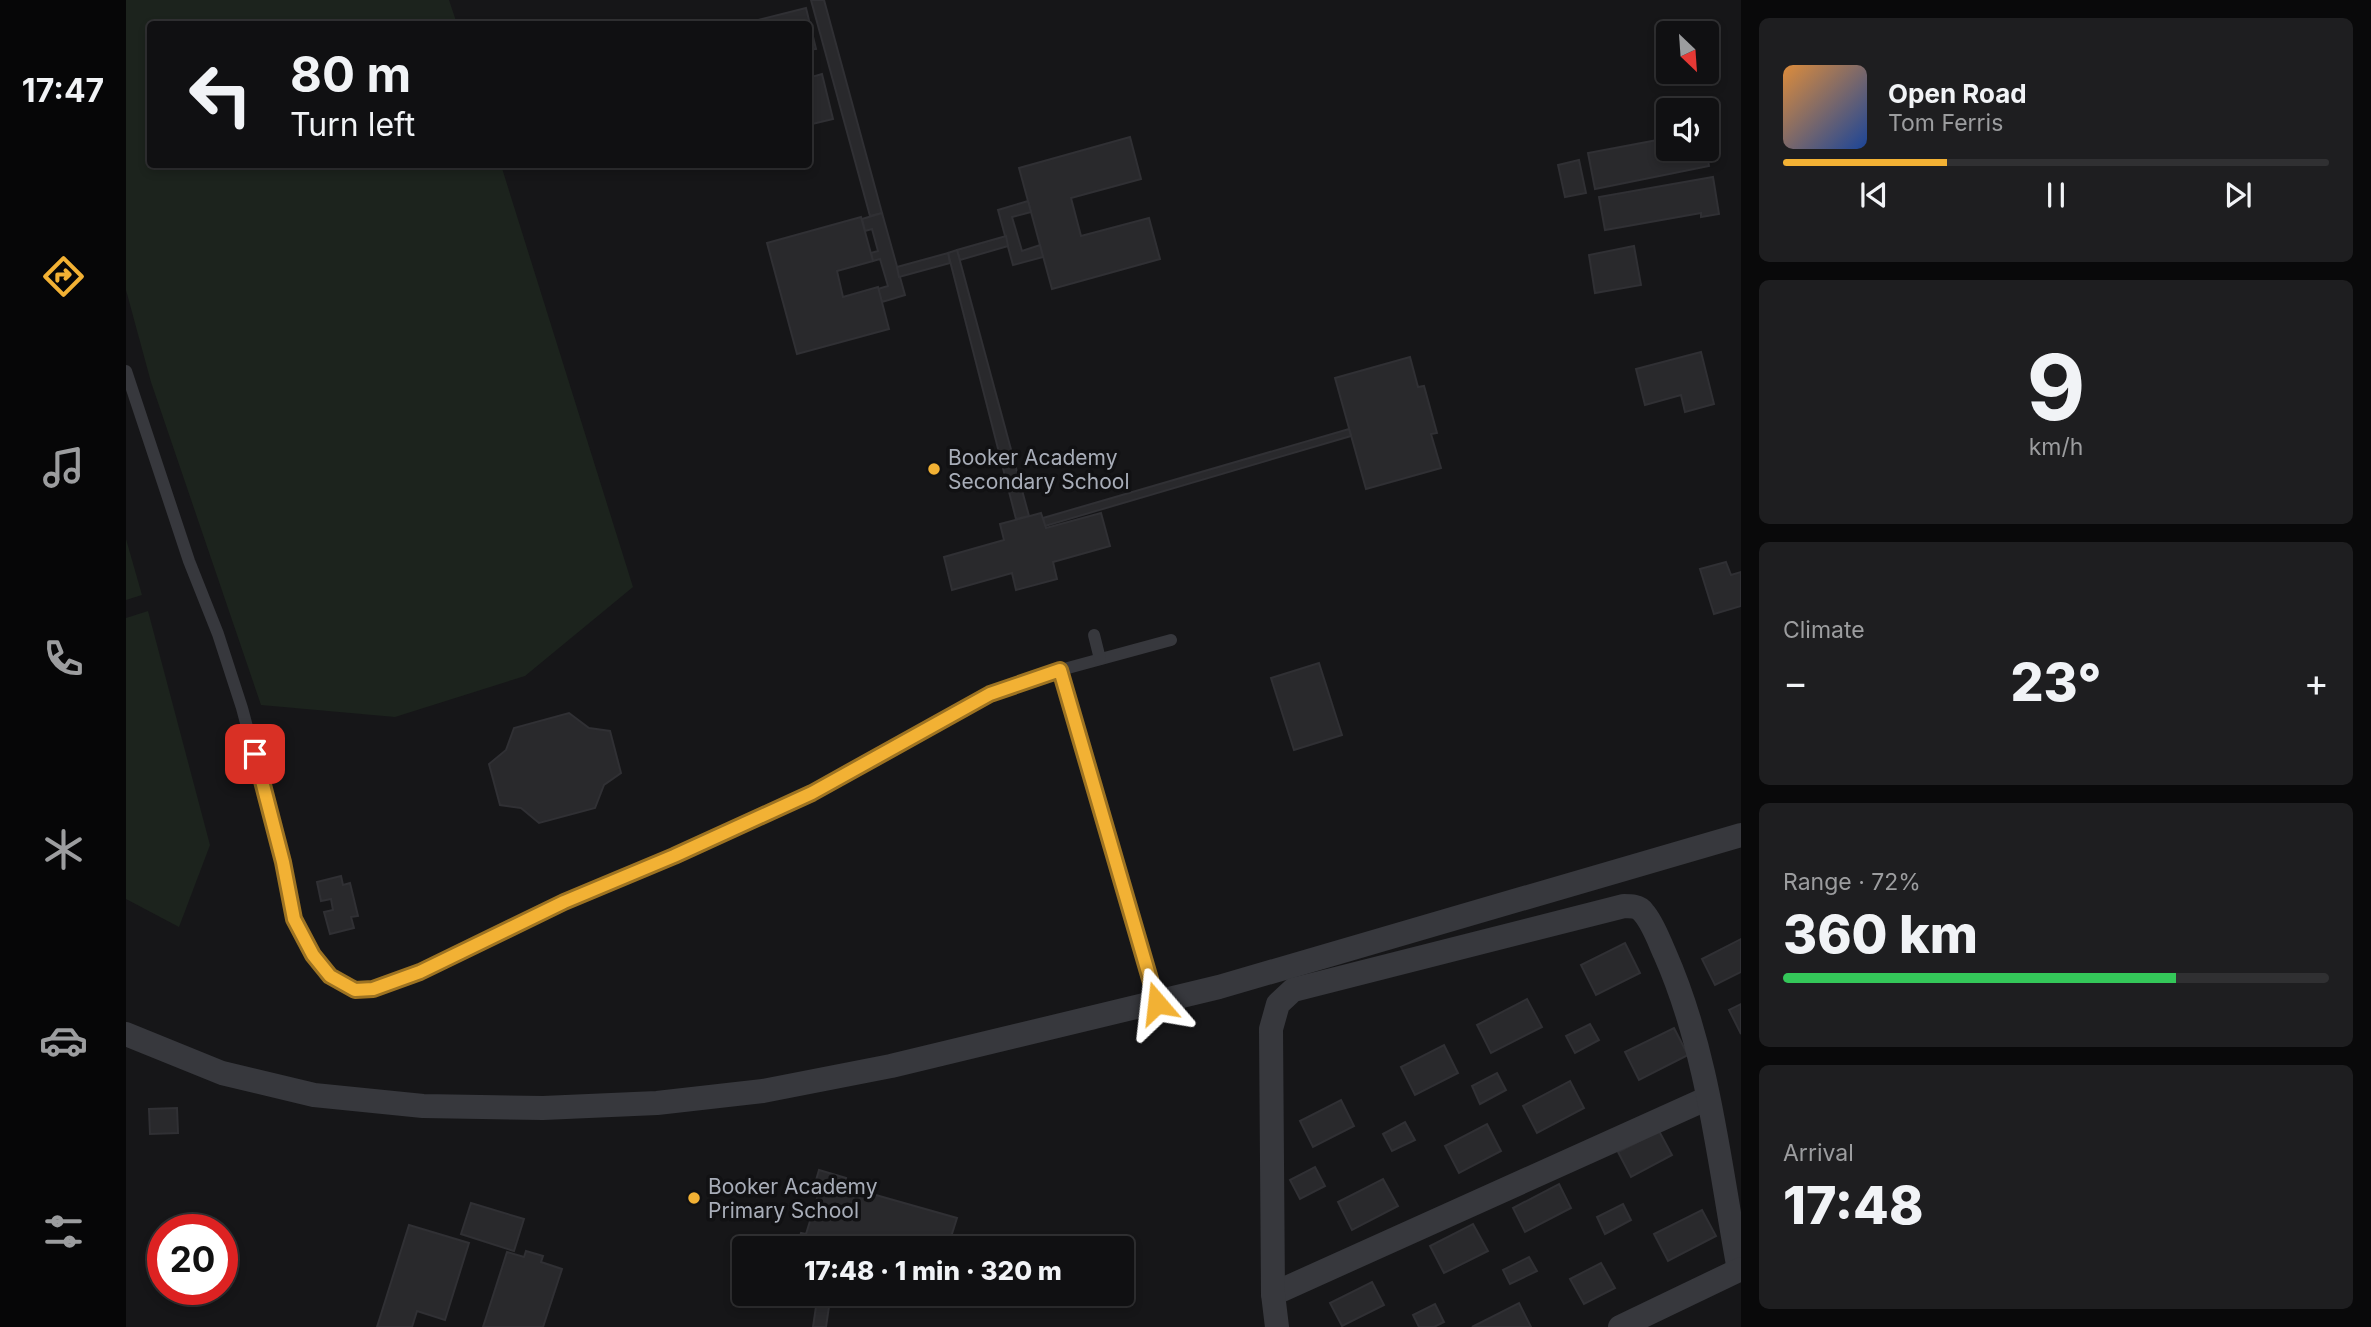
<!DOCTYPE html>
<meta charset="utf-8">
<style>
body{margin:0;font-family:Inter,sans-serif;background:#1e1e20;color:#f1f3f6;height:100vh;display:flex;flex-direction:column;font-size:26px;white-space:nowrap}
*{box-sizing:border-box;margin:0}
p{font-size:23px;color:#9c9d9f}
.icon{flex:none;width:38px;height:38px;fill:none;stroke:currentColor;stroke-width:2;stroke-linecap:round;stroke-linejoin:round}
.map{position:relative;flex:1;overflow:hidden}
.details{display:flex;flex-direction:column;gap:18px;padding:18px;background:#09090a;width:630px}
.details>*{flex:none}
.hud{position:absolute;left:21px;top:21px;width:665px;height:147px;border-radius:7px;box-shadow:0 4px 10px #0003,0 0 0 2px #303032;background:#101012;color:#f1f3f6;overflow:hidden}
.needle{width:46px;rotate:155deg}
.controls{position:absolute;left:1530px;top:21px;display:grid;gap:14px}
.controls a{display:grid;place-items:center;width:63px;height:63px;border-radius:7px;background:#101012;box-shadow:0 4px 10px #0003,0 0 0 2px #303032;font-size:35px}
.speed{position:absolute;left:21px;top:1214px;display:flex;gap:14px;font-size:35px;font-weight:700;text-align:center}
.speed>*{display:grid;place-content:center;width:91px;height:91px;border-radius:50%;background:#101012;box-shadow:0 4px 10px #0003,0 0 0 2px #303032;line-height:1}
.speed .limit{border:10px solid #d22;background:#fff;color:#111}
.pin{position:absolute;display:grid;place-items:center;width:60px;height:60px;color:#fff;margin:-30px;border-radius:14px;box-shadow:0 4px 10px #0006}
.me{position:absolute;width:77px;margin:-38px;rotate:343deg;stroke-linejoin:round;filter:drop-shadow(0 0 5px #0008)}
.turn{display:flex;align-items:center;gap:24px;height:147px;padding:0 28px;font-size:32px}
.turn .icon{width:91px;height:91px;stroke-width:2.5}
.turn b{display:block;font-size:49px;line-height:60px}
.big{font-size:52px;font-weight:800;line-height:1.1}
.details .widget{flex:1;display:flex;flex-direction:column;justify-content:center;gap:10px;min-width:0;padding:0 24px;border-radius:10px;background:#1e1e20}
.details .dial{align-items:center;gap:0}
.dial b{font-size:91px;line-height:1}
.song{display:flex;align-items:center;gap:21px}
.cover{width:84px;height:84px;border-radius:10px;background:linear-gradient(135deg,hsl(30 70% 55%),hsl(220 70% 35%))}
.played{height:7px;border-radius:4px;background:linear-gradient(90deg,#f2b134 30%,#303032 30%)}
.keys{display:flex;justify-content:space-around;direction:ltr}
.heat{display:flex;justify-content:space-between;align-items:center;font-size:38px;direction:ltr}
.charge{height:10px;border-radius:5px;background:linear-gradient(90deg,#34c759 72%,#303032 0)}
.trip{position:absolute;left:606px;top:1236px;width:402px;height:70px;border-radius:7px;background:#101012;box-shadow:0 4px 10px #0003,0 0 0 2px #303032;font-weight:800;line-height:70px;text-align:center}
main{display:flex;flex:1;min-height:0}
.tabs{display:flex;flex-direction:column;width:126px;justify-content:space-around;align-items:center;background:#060607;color:#9c9d9f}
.tabs .icon{width:49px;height:49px}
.tabs .on{color:#f2b134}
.tabs b{font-size:32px;color:#f1f3f6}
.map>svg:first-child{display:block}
</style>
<main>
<nav class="tabs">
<b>17:47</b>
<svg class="icon on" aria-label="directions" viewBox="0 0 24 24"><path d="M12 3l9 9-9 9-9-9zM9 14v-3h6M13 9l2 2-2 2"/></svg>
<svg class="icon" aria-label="music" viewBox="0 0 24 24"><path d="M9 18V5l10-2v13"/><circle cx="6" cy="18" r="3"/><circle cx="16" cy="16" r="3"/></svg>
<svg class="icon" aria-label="phone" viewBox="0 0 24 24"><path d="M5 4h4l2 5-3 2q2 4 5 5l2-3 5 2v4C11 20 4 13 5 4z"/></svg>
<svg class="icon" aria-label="climate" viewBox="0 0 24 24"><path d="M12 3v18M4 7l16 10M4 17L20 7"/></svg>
<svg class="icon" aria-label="car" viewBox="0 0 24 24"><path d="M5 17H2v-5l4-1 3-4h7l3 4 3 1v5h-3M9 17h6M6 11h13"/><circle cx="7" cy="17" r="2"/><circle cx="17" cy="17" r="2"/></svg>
<svg class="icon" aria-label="filters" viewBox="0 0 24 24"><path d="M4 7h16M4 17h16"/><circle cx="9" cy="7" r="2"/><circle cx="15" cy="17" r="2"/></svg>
</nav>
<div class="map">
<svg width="1615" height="1327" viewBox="0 0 1615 1327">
<rect width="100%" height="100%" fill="#161618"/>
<g fill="#1c231d">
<path d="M0,0h323l8,24h-307v140l351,1 132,422 -108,89 -130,41 -134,-12 -110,-323 -25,-92z"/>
<path d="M0,539l16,56 -16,5z"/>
<path d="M22,611l62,234 -31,82 -53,-28v-281z"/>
</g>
<g fill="#29292c" stroke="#303034" stroke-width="2">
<path d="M685,0h13l58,213 -12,3z"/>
<path d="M680,8l10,41 -8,1v-26h-66z"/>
<path d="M696,74l11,45 -25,6v-47z"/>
<path d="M1004,137l11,42 -70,19 10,38 68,-18 11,41 -108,30 -33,-121z"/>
<path d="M1542,138v11h38l3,17 -114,23 -7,-36z"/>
<path d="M1453,160l7,33 -21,4 -7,-32z"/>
<path d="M1587,177l6,37 -18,3v-4l-96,17 -6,-33z"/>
<path d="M902,201l3,11 -19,5 10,34 18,-6 3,12 -30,8 -15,-55z"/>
<path d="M756,213l23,82 -23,7 -4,-13 10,-3 -8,-27 -7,2 -2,-8 7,-2 -6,-22 -7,2 -3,-12z"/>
<path d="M735,217l12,44 -36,10 6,26 35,-10 11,42 -92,25 -30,-111z"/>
<path d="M880,236l2,10 -48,14 -3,-10z"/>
<path d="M1508,246l7,39 -46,8 -6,-38z"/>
<path d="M831,250l72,266 -13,3 -68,-266z"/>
<path d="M822,253l2,10 -51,14 -2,-10z"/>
<path d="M1575,352l13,52 -29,8 -4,-17 -36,10 -9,-36z"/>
<path d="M1284,357l8,30 6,-1 13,47 -6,1 10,34 -75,21 -31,-111z"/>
<path d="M1223,429l2,7 -306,90 -2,-8z"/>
<path d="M915,513l5,15 55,-15 9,33 -57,16 4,17 -41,11 -4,-17 -60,17 -8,-33 60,-17 -4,-16z"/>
<path d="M1600,562l5,13 10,-3v34l-27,8 -14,-45z"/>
<path d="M1193,663l23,72 -48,15 -23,-72z"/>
<path d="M443,713l20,15 21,3 11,42 -17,12 -9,23 -56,15 -18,-15 -21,-3 -11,-41 17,-14 8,-22z"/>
<path d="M215,876l2,9 7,-2 8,33 -7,1 3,11 -24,6 -6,-22 9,-2 -2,-11 -10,2 -4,-19z"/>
<path d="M1615,939v33l-26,13 -13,-26z"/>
<path d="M1499,943l15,30 -44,22 -15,-30z"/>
<path d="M1401,999l15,28 -51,26 -14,-28z"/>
<path d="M1615,1004v30l-12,-24z"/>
<path d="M1464,1024l9,16 -24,13 -9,-17z"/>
<path d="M1548,1028l14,27 -49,25 -14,-28z"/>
<path d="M1318,1045l14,28 -43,22 -14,-28z"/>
<path d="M1371,1073l9,17 -26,14 -8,-18z"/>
<path d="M1444,1081l14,27 -47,25 -14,-27z"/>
<path d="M1215,1100l13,26 -41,21 -13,-26z"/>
<path d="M51,1108l1,25 -28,1 -1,-25z"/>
<path d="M1279,1122l10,18 -23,11 -9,-17z"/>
<path d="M1361,1124l14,27 -42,22 -14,-27z"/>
<path d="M1533,1131l13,24 -41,22 -13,-25z"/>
<path d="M1189,1167l10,19 -25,13 -10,-19z"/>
<path d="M693,1170l27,8 -2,8 113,32 -6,19 17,5 -1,6h-170l4,-15 5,1 12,-39 -6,-1z"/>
<path d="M1257,1179l15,27 -46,24 -14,-28z"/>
<path d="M1433,1184l12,24 -46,24 -12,-24z"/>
<path d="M345,1203l53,16 -10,32 -53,-17z"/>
<path d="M1497,1204l8,16 -26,14 -8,-17z"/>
<path d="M1576,1210l14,26 -48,25 -14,-27z"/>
<path d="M1347,1224l15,27 -44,22 -14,-27z"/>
<path d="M283,1225l60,18 -24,77 -28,-9 -5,16h-35z"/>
<path d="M400,1251l17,5 -2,6 21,7 -19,58h-60l24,-75 17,5z"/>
<path d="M1403,1257l8,14 -27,13 -7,-14z"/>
<path d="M1475,1263l14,25 -31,16 -14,-25z"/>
<path d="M1246,1282l12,23 -42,21 -12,-23z"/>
<path d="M692,1293h13l-5,34h-13z"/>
<path d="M1393,1303l12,24h-59z"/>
<path d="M1309,1304l9,18 -10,5h-15l-6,-12z"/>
</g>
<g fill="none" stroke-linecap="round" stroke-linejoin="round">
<g stroke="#37383d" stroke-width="12">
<path d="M0,371l63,190 29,73 24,74 41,154 11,57 19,36 10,14 18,15 14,6 18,-1 29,-9 162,-78 110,-45 138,-64 178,-99 41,-16 140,-38"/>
<path d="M968,635l6,24"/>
<path d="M934,670l97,333"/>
</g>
<g stroke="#37383d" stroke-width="24">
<path d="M0,1034l96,39 92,22 109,11 120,2 114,-5 106,-12 128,-25 328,-79 522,-152"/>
<path d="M1147,1294l435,-196"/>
<path d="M1151,1327l-4,-33 -2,-265 7,-25 15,-14 331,-84c6,0 15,0 19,6 10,11 16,29 22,42 44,100 54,210 74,316"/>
<path d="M1494,1327l121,-58"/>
</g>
</g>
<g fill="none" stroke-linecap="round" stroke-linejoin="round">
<defs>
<path id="route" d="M129,754l28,108 11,57 19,36 17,21 25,14 18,-1 47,-17 144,-70 110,-46 138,-63 178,-99 70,-24 97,333"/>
</defs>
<use href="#route" stroke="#9d7322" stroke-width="18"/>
<use href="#route" stroke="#f2b134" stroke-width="12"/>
</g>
<g fill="#f2b134" stroke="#111113" stroke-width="2.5">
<circle cx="808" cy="469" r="7"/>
<circle cx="568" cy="1198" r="7"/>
</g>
<g text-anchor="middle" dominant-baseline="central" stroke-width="7" stroke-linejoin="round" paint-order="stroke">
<g font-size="21" fill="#a8adb8" stroke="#111113" text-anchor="start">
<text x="822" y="457">Booker Academy<tspan x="822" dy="24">Secondary School</tspan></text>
<text x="582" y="1186">Booker Academy<tspan x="582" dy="24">Primary School</tspan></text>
</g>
</g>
</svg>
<div class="controls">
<a><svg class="needle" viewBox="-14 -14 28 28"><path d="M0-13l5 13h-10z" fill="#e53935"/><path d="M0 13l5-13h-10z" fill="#9c9d9f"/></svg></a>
<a><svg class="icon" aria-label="sound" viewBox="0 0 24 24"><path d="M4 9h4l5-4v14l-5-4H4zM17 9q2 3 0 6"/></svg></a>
</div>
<div class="speed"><div class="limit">20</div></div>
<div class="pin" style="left:129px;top:754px;background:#d93025"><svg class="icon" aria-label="arrive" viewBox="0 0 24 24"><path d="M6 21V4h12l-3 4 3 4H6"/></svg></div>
<svg class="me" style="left:1031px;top:1003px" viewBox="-20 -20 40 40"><path d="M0-17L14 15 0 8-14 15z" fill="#f2b134" stroke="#fff" stroke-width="4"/></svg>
<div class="trip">17:48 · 1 min · 320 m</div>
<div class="hud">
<div class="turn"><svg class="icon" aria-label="left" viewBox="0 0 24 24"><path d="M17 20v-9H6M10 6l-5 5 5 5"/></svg><div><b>80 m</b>Turn left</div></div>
</div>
</div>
<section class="details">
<div class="widget">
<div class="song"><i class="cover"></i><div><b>Open Road</b><p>Tom Ferris</p></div></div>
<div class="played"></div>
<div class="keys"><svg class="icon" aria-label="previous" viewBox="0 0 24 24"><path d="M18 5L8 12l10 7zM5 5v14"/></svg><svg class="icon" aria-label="pause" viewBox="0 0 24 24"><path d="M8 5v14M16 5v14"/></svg><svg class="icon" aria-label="next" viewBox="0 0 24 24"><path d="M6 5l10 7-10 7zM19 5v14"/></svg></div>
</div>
<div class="widget dial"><b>9</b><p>km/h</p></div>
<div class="widget"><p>Climate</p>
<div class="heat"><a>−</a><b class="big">23°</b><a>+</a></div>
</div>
<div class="widget"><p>Range · 72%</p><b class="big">360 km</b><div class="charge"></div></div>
<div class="widget"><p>Arrival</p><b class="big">17:48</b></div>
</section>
</main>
